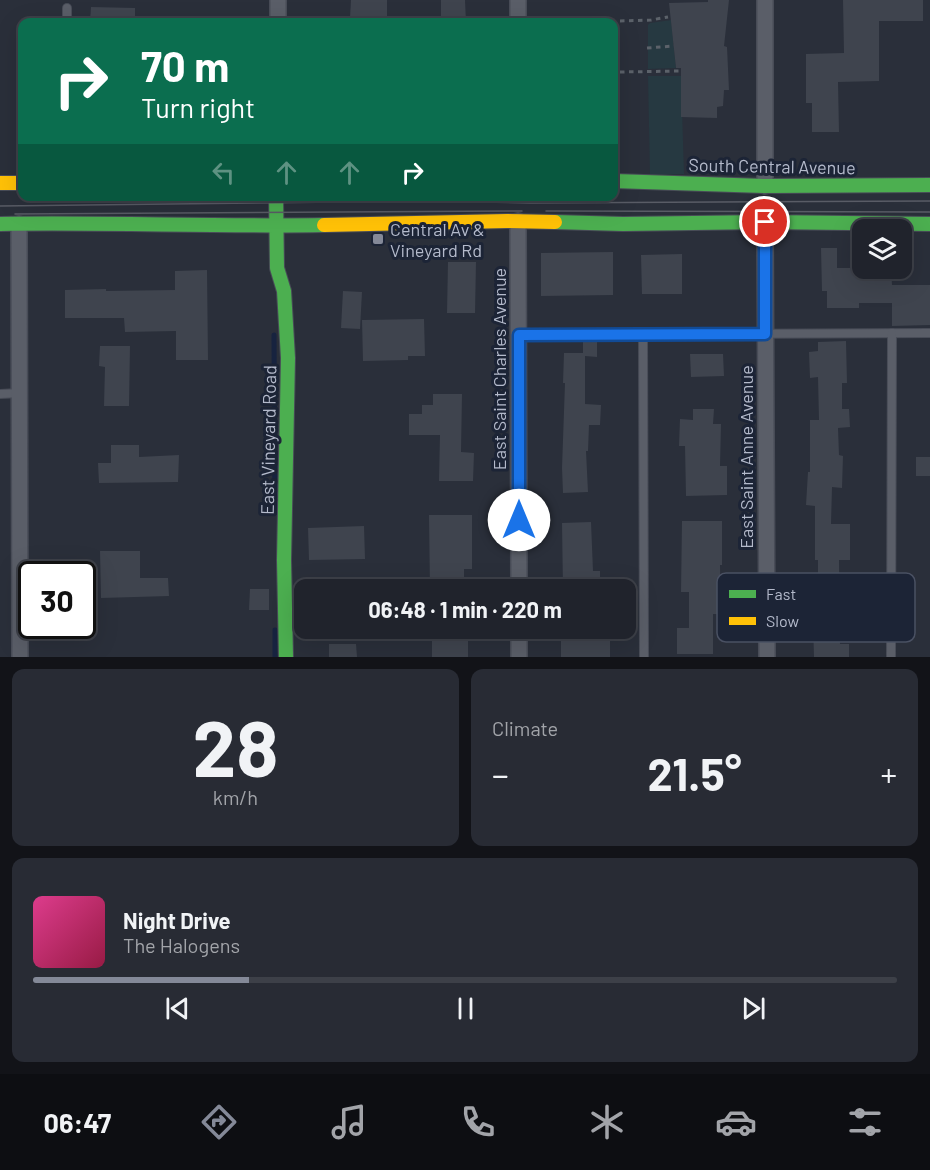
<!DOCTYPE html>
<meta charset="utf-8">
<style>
body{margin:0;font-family:Barlow,sans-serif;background:#282b34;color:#f1f3f6;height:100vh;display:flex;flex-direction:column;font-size:22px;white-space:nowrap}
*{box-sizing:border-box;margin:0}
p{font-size:20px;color:#a2a4a9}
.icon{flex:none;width:33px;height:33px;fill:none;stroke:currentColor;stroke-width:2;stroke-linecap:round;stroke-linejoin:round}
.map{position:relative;height:657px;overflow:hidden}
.sheet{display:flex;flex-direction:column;gap:12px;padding:12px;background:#121318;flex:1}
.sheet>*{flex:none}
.top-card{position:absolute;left:18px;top:18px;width:600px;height:183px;border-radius:12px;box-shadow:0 6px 24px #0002,0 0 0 2px #3d4048;background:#0b6e4f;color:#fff;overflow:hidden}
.tools{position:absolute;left:852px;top:219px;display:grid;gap:12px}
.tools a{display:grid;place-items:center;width:60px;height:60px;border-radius:12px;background:#20232c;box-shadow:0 6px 24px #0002,0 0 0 2px #3d4048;font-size:30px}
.speed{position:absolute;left:18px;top:561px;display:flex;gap:12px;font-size:30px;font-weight:700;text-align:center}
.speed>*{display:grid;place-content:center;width:78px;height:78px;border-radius:50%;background:#20232c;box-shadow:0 6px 24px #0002,0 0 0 2px #3d4048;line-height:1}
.speed .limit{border:3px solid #111;border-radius:9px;background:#fff;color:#111}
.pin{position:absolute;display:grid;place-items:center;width:51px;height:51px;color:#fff;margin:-26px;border:3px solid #fff;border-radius:50%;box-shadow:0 2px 6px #0007}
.me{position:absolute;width:66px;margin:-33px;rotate:0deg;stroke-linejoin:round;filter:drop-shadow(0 0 4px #0008)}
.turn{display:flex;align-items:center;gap:21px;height:126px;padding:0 24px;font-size:27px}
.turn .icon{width:78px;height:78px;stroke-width:2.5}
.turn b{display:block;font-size:42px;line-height:51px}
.lanes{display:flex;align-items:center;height:57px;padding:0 24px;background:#0003;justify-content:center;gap:30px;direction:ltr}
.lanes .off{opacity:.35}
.big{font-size:45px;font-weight:700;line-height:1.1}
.sheet .tile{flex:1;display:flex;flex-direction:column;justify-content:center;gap:9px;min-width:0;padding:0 21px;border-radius:12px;background:#282b34}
.sheet .dial{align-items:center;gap:0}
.dial b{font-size:78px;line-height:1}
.song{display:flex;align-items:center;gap:18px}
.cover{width:72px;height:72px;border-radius:9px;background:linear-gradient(135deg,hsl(330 70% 55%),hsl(340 70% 35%))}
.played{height:6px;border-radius:3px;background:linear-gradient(90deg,#848998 25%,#3d4048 25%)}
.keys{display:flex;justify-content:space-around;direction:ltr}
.heat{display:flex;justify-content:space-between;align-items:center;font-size:33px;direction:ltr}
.sheet .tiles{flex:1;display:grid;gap:12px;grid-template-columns:1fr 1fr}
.tile:last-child{grid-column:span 2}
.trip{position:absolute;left:294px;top:579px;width:342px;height:60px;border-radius:12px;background:#20232c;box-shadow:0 6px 24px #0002,0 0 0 2px #3d4048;font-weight:700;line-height:60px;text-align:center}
.dock{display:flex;height:96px;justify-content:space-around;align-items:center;background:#0d0e12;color:#a2a4a9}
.dock .icon{width:42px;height:42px}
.dock .active{color:#848998}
.dock b{font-size:27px;color:#f1f3f6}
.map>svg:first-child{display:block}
</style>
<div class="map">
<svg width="930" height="657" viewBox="0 0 930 657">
<rect width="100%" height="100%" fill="#2a2f3a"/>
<g fill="#263941">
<path d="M671,20l5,48 -28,1v-44l2,-2z"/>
<path d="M648,76h33l3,98 -34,1z"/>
</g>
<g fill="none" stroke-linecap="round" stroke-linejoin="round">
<g stroke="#17233f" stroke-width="5">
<path d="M274,335l1,178"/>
<path d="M275,630v27"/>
</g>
</g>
<g fill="#3f444e">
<path d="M351,0h36v19l-37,-1z"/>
<path d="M441,0h24l1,22h-25z"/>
<path d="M708,0h21l-5,46 3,1 2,43h-5l-1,16 -6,1v11l-36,-1v-49h-5l-7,-65 39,-1z"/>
<path d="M843,0h80v21h-44v60l-41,1 1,50h-27v-29h-6v-49l38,-1z"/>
<path d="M91,7l44,1v14h-45z"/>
<path d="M821,248h16v20h54l1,17h38v40l-38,1v-23h-33v5h-32v-17h-5z"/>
<path d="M613,252v43l-72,1v-43z"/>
<path d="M682,254v40h-40l-1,-39z"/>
<path d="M448,262h28l-1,51h-28z"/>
<path d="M207,270l1,90h-32v-29l-51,1 -1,-14h-59v-28l41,-1v2l69,-1v-19z"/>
<path d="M343,291l19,1 -2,37 -19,-1z"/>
<path d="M424,319l1,37h-17v4l-45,1 -1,-41z"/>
<path d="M583,341h14v16l-12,-1v48l16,1 -1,20h-11l-1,26h-2l2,41 -25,1 -1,-25 3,-85h-2l1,-30h19z"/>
<path d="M846,341l1,42h-5v26h7l1,18 -12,1 1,27 4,1 -1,32 -10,-1 -1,37h19v36h-11l1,84h9v13h-35l-2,-69h6v-28h-3v-54l-9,-1 2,-33h2v-52h9l-1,-43 -8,1 -1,-26 9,-1v-9z"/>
<path d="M100,346h30l-1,60h-25l1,-39 -6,-1z"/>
<path d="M690,354h33l1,22 -33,1z"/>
<path d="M433,394h29l-1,58 13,1 -1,28h-34l1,-46h-31v-21h13v-9h11z"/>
<path d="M693,409h21l-1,15h8l-1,42h7v29l-41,1 -1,-50h-6l1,-27 13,1z"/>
<path d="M111,445h28v12l40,-2 -1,27 -79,1 -1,-20h13z"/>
<rect x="916" y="457" width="14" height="19"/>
<path d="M429,515h43v54h-8v21h-34z"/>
<path d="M682,521h40v44h-2l1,49h-8v40h-36v-26h12v-36h-8z"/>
<path d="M591,522l2,49h7v19h-37l-1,-67z"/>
<path d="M364,526l1,33 -56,1 -1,-32z"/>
<path d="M100,551h40v27h28l1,18 -68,2z"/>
<path d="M250,589h19v21h-20z"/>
<path d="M436,628h32v29h-36v-17h4z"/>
<path d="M561,628h41v13h8v16h-49z"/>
<path d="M329,644h27l1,13h-28z"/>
</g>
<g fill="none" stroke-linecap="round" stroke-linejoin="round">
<defs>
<g id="lane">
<path d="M67,22v-14"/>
<path d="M643,334l1,323"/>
<path d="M519,335l411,-2"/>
<path d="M0,394l20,-1"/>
<path d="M891,657l1,-324"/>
</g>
<g id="street">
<path d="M518,0v22"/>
<path d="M765,0v186"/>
<path d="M278,22v-22"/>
<path d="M518,221l1,369"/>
<path d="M765,222l2,435"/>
<path d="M19,224l1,433"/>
<path d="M519,628v29"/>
</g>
<g id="fast">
<path d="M614,181l151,5 165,-1"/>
<path d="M276,196l1,72 7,23 4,67 -4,202 2,97"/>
<path d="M555,222l68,2 142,-2 165,2"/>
<path d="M0,224c108,-2 216,3 324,1"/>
</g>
<g id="slow">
<path d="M0,183h22"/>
<path d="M324,225l183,-4 48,1"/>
</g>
</defs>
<use href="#lane" stroke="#484c57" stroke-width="10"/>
<use href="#street" stroke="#484c57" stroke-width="18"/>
<use href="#fast" stroke="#484c57" stroke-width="16"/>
<use href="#slow" stroke="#484c57" stroke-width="16"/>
<g stroke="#5c626a" stroke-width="3" stroke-dasharray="4.5 4.5" stroke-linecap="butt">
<path d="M620,21l31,-1 17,-3"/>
<path d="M647,48l27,-2"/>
<path d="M620,72l61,-1"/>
<path d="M614,87h6"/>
</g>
<use href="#lane" stroke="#5a5e68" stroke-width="8"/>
<use href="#street" stroke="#5a5e68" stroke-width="15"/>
<use href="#fast" stroke="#4caf50" stroke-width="14"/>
<use href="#slow" stroke="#ffc107" stroke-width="14"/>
<g stroke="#595c66" stroke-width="1.5">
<path d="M0,206l423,-5 108,2 399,-2"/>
<path d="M546,211l384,1"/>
<path d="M15,214l507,-3"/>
</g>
</g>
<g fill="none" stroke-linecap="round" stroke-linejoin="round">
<defs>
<path id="route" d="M519,520v-185l246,-1v-112"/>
</defs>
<use href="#route" stroke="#114b97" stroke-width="15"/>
<use href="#route" stroke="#1a73e8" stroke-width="10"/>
</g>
<rect fill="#848998" stroke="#1c2436" stroke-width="2" x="372" y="233" width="12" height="12" rx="3"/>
<g text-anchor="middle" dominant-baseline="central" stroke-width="6" stroke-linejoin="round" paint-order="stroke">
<g font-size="18" fill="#b4bacb" stroke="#1c2436">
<text transform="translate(772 166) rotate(1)">South Central Avenue</text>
<text transform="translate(499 369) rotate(-90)">East Saint Charles Avenue</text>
<text transform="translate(268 440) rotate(-89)">East Vineyard Road</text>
<text transform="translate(746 457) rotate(-90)">East Saint Anne Avenue</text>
</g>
<g font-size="18" fill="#b4bacb" stroke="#1c2436" text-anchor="start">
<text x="390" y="229">Central Av &amp;<tspan x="390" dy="21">Vineyard Rd</tspan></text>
</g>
</g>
<rect x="717" y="573" width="198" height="69" rx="9" fill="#1c2436" stroke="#4a5163" stroke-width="1.5"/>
<rect x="729" y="590" width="27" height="8" fill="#4caf50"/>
<rect x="729" y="617" width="27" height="8" fill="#ffc107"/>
<g font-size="16" fill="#b4bacb">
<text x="766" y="600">Fast</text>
<text x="766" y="627">Slow</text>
</g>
</svg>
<div class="tools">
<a><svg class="icon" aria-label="layers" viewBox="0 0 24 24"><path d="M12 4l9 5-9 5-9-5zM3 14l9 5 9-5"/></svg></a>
</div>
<div class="speed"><div class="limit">30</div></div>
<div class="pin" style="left:765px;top:222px;background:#d93025"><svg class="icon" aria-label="arrive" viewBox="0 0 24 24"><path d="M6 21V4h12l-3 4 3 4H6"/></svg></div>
<svg class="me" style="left:519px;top:520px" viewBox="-20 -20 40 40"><circle r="19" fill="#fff"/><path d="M0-13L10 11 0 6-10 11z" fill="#1a73e8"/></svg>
<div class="trip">06:48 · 1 min · 220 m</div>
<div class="top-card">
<div class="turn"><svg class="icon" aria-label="right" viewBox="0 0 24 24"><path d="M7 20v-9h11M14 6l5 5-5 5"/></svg><div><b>70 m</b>Turn right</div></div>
<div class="lanes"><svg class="icon off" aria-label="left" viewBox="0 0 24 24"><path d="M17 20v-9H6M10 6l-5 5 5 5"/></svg><svg class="icon off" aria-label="ahead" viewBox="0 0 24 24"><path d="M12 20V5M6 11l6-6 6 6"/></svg><svg class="icon off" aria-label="ahead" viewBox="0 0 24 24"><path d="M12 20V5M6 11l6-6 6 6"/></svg><svg class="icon" aria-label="right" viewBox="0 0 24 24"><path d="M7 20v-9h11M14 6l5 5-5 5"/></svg></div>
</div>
</div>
<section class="sheet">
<div class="tiles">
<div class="tile dial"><b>28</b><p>km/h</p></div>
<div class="tile"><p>Climate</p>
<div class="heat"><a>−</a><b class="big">21.5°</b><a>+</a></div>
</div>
<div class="tile">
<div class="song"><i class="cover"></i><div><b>Night Drive</b><p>The Halogens</p></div></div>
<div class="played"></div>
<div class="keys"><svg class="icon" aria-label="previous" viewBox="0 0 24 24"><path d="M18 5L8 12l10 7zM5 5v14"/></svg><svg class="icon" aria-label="pause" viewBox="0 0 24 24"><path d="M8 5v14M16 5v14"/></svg><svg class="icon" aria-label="next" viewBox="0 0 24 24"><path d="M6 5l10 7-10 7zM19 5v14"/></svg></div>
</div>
</div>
</section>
<nav class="dock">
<b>06:47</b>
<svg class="icon active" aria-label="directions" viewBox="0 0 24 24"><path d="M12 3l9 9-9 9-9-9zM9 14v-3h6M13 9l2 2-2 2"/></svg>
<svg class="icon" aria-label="music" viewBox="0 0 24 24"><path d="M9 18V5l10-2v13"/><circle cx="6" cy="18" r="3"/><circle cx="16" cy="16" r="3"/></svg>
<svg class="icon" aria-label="phone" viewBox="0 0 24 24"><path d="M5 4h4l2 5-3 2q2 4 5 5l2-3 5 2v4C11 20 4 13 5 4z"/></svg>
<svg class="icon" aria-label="climate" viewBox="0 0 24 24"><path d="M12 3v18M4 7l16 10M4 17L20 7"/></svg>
<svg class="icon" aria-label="car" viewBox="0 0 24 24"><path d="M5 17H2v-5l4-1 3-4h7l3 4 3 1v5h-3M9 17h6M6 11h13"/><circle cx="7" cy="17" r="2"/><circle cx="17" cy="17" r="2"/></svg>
<svg class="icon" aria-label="filters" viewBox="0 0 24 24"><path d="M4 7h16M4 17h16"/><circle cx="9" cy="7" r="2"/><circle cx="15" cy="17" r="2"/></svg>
</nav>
